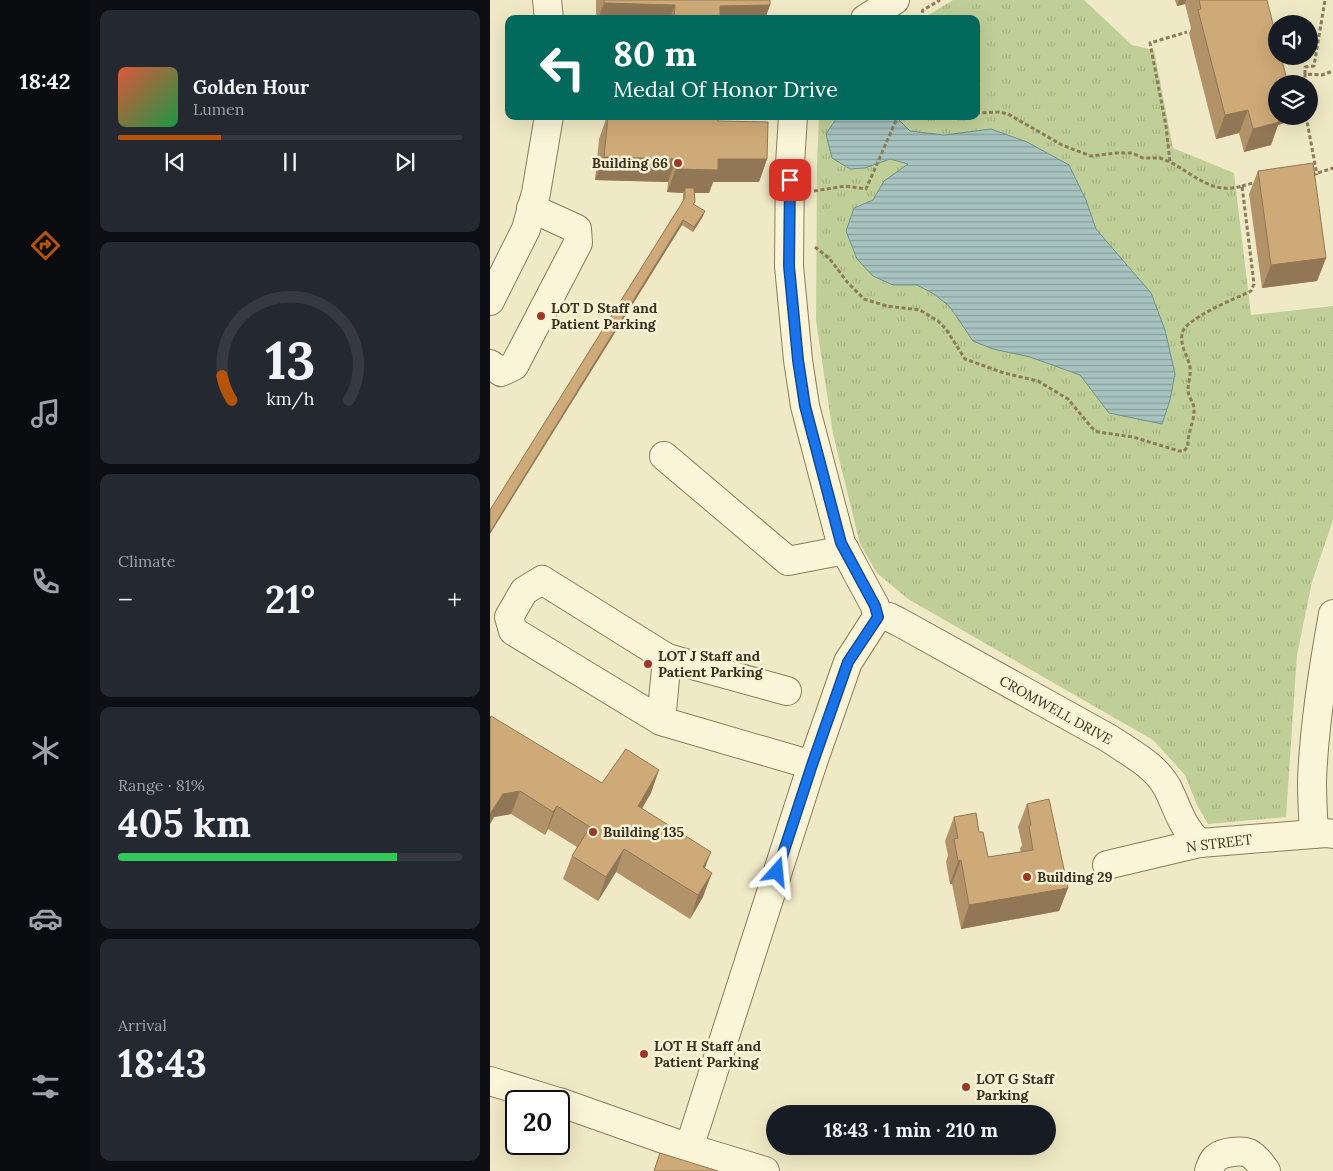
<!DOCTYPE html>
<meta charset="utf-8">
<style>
body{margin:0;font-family:Lora,serif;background:#242831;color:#f1f3f6;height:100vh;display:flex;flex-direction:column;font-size:19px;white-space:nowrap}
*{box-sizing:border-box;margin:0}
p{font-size:16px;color:#9ea1a6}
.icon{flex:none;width:28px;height:28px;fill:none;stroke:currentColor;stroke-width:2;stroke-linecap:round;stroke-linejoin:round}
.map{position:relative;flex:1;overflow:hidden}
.details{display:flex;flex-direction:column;gap:10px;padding:10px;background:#0d0f14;width:400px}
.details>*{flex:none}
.guide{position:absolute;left:15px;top:15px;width:475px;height:105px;border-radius:10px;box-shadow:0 5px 20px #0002;background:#00695c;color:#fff;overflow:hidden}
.fabs{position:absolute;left:778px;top:15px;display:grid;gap:10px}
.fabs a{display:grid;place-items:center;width:50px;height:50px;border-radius:50%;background:#171b24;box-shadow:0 5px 20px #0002;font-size:25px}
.speed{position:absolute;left:15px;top:1090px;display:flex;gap:10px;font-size:25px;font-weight:700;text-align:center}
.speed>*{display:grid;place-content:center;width:65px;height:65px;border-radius:50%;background:#171b24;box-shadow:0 5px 20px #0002;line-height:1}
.speed .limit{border:2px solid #111;border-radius:8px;background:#fff;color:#111}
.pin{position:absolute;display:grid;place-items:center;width:42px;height:42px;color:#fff;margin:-21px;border-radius:10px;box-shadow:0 2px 8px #0006}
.me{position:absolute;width:55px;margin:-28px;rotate:18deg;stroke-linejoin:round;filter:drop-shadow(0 0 4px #0008)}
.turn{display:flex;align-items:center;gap:18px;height:105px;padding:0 25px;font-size:22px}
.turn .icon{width:65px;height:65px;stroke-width:2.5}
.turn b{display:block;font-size:35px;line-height:42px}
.big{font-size:38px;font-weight:700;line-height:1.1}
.details .tile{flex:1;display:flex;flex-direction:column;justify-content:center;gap:8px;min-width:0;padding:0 18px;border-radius:10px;background:#242831}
.details .dial{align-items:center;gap:0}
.dial svg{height:130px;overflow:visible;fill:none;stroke:#363941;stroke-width:7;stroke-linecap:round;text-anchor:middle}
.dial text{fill:#f1f3f6;stroke:none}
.song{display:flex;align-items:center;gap:15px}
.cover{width:60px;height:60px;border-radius:8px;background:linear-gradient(135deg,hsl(10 70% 55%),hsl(140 70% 35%))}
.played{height:5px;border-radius:2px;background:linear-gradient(90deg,#b45309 30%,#363941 30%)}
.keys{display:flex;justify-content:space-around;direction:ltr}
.heat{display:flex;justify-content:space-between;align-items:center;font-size:28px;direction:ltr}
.charge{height:8px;border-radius:4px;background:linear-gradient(90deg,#34c759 81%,#363941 0)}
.trip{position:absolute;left:276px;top:1105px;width:290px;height:50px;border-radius:25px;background:#171b24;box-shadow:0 5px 20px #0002;font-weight:700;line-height:50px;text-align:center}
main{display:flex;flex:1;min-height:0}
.dock{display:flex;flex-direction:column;width:90px;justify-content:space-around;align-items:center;background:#090b0e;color:#9ea1a6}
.dock .icon{width:35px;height:35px}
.dock .active{color:#b45309}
.dock b{font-size:22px;color:#f1f3f6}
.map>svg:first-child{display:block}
</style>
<main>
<nav class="dock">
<b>18:42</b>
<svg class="icon active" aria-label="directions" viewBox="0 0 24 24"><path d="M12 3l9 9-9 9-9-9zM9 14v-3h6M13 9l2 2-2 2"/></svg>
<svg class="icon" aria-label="music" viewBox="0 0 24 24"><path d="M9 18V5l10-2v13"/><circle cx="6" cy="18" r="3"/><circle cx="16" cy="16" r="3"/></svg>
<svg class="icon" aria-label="phone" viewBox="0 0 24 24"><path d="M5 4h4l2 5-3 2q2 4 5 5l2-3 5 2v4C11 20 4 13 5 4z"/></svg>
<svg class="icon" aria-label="climate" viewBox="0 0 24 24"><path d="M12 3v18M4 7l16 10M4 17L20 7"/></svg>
<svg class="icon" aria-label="car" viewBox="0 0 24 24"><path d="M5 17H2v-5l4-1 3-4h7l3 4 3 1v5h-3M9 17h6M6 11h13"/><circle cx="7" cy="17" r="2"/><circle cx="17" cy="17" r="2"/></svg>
<svg class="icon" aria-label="filters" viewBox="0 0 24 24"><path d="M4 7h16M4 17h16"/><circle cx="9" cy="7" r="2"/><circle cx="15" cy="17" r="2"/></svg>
</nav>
<section class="details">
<div class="tile">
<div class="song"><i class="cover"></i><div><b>Golden Hour</b><p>Lumen</p></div></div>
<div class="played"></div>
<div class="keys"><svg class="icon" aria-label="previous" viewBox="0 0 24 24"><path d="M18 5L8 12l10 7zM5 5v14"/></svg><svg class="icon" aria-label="pause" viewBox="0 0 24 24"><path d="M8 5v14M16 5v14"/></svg><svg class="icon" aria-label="next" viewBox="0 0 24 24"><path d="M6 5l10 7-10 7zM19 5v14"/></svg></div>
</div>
<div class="tile dial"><svg viewBox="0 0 100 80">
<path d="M14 69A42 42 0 1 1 86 69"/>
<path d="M14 69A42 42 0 0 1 8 54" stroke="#b45309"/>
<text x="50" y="56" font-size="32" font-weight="700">13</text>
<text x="50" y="72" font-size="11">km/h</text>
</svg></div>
<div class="tile"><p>Climate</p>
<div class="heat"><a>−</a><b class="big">21°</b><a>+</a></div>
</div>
<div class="tile"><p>Range · 81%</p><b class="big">405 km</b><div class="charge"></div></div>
<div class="tile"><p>Arrival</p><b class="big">18:43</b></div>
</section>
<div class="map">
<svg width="843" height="1171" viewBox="0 0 843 1171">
<defs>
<pattern id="park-tufts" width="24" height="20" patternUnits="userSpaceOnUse" patternTransform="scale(1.25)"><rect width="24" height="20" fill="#c0cf98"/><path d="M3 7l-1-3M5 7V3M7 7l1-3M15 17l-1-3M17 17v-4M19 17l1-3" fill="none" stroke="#a6b283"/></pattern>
<pattern id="water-rules" width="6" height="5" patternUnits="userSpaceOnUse" patternTransform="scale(1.25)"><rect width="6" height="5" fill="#a7c3bf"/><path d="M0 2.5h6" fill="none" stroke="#899f9b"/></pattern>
</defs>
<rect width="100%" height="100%" fill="#f0e9c5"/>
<path fill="url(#park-tufts)" d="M463,0h131l48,45 22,5 19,98 61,25 17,142 82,-9v214l-21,62 -15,73 -11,162 -78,7 -11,-19 -12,-30 -32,-35 -245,-141 -31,-26 -17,-29 -27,-110 -17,-113 1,-157 2,-48h157v-97h-54z"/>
<path fill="url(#water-rules)" stroke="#6d928e" d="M348,116h57l15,15 34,4 47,-6 36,13 42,23 17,35 10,29 55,64 14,37 10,44 -5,26 -8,24 -53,-11 -29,-38 -50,-18 -37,-8 -20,-8 -23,-34 -16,-13 -17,-9h-24l-20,-9 -16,-17 -11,-28 8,-23 19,-8 11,-19 24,-17 -18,-5 -25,9 -15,1 -18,-11 -6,-24z"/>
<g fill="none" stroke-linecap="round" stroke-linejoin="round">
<defs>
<g id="minor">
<path d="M57,0l2,19"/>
<path d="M375,19l30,-19"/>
<path d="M0,301l36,-72 10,-36 13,-77"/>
<path d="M0,364l11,8 13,-6 64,-123 -1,-14 -46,-21"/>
<path d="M174,456l124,105 57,-11"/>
<path d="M387,617h12l10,5 211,117c20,14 45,26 57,48 10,19 15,42 33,56"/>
<path d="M177,658l120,33"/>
<path d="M171,721l-148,-90 -4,-14 15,-26 18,-11 125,78 -6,63 151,44"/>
<path d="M824,834c-1,-18 -2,-35 -2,-53 2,-56 11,-112 21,-167"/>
<path d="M617,865l93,-22 126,-10 7,1"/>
<path d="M0,1081l65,20"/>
<path d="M69,1102l130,46 76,23"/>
<path d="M199,1148l123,-383 36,-103 29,-45 -2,-11 -34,-63 -36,-137 -7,-46 -9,-94 1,-102 3,-48"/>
<path d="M719,1171c2,-5 3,-11 8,-14 7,-5 24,-7 32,-4 8,5 12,11 17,18"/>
</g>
</defs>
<use href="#minor" stroke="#8b7c5a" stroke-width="30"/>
<g stroke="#8b7c5a" stroke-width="3" stroke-dasharray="4 2.5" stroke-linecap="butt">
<path d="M430,19l3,-9 17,-10"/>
<path d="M815,74v-7l9,-1 11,-66"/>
<path d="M815,84v-10l17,1 11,-4"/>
<path d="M486,113l23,-1 9,2 54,31 29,11 25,-3h16l11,5h17l10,4"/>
<path d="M816,116l11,59"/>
<path d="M822,175l21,-7"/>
<path d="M752,186l15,-4"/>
<path d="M324,191l31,-5 21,3 32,-73"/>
<path d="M325,247l14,11 19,25 16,16 23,7 33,4 18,11 8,8 19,30 39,14 34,8 30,18 24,29 6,4 35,5 46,14h5l4,-5c-1,-13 7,-25 6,-38 -1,-7 -6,-12 -6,-18 0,-7 3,-15 2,-23 -2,-11 -10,-20 -8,-33 1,-15 55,-36 69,-43l3,-7 -12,-98c-30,9 -47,-11 -72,-24l-4,-36 -16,-83 37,-11"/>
</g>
<use href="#minor" stroke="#faf5d8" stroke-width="28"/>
</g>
<g fill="#b29268">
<path d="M106,0h174v5l-5,14h-169z"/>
<path d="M685,0h92l9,116h11l-3,7 -6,2 -7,20 -27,7 -5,-19 -23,6 -27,-106 2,-5 -6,-24 -8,2z"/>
<path d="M117,116l111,5 49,38 -8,23h-46l-4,11h-15l1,9 -1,3 11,6 -2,5 -10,16 -11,-7 1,-32 -16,-1 1,-10 -73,-2 4,-41z"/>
<path d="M768,171l68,87 -9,23 -55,7 -13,-94z"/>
<path d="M0,719l112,64 49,10 -9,16 63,59 -2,29 -13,22 -74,-47 -18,29 -35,-22 9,-23 5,-9 -29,-18 -3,6 -34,-21 -17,3 -4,7z"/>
<path d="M537,804l41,84 -9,23 -98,18 -9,-45h-2l-4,-22 2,-7 -3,-14 9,-24 25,15 9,25 33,-5 -1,-3 2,-4 -4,-18z"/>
</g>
<g fill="#917755">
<path d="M689,0h7l-1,4 -8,2z"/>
<path d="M114,3l71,2 -5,14h-72z"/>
<path d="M280,5l-5,14h-50l5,-13z"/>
<path d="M786,104v12h11l-3,7 -6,2 -7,20 -27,7 9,-23 22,-24z"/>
<path d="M758,110l-9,23 -23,6 9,-24z"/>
<path d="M114,157l72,2 -8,23 -73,-2z"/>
<path d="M228,159h49l-8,23h-46l-4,11h-24v-5l-2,5 -16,-1 9,-23z"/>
<path d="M215,211l-2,5 -10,16 1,-5z"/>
<path d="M193,220l-1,5 -192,309v-2z"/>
<path d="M836,258l-9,23 -55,7 9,-23z"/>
<path d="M169,770l-8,23 -22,36 9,-23z"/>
<path d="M30,791l-9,23 -17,3 -4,7v-10l13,-20z"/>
<path d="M67,806l-9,23 -3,6 8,-23z"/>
<path d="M134,849l-8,23 -18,29 8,-24z"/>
<path d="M221,852l-9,24 1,-9z"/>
<path d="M471,860l-9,24h-2l8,-23z"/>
<path d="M222,873l-9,24 -13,22 8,-24z"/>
<path d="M578,888l-9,23 -98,18 8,-24z"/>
</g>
<g fill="#cfaa79" stroke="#917755">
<path d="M114,0h166v5l-50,1v13h-46l1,-14 -71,-2z"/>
<path d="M709,0h68l9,36v20h5l7,28h-12v20l-1,1 1,5v6h2l1,6 -26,7 -5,-19 -23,5 -27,-105 3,-1z"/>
<path d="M118,116h110v5l50,1 -1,37h-49v11l-42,-1v-10l-72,-2z"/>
<path d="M823,163l13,95 -55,7 -13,-94z"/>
<path d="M195,188h9l1,14 -2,2 12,7 -11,16 -11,-7 -193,312v-22l195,-312z"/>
<path d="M1,716l111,67 24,-34 33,21 -21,36 73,46 -8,15 9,6 -14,22 -74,-46 -18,28 -34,-21 18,-29 -33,-21 -4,6 -33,-21 -17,3 -13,20v-95z"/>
<path d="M559,799l19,89 -99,17 -8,-45 -3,1 -4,-22 4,-1 -4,-21 22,-4 3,19h4l5,25 45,-7 -4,-24 2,-1 -4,-21z"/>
<path d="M170,1153l58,18h-64z"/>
</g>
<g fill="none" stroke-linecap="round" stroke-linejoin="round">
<defs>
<path id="route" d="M287,872l35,-107 36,-103 30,-45 -3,-11 -34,-63 -36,-137 -7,-46 -9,-94 1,-86"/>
</defs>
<use href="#route" stroke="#114b97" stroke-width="12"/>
<use href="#route" stroke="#1a73e8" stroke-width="9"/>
</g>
<g fill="#9d3828" stroke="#f7f2d5" stroke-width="2">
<circle cx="188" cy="163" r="5"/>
<circle cx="51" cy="316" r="5"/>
<circle cx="158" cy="664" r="5"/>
<circle cx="103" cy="832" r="5"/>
<circle cx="537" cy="877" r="5"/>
<circle cx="154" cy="1054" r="5"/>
<circle cx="476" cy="1087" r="5"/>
</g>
<g text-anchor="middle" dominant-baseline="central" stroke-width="5" stroke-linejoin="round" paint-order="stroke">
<g font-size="14" font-weight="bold" fill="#3b301e" stroke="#f7f2d5" text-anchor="start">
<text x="178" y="163" text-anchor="end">Building 66</text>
<text x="61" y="308">LOT D Staff and<tspan x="61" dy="16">Patient Parking</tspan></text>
<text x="168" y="656">LOT J Staff and<tspan x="168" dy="16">Patient Parking</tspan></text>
<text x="113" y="832">Building 135</text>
<text x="547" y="877">Building 29</text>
<text x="164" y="1046">LOT H Staff and<tspan x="164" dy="16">Patient Parking</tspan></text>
<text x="486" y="1079">LOT G Staff<tspan x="486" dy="16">Parking</tspan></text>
</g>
<g font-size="14" fill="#3b301e" stroke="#f7f2d5">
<text transform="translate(566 710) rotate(29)">CROMWELL DRIVE</text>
<text transform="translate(729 843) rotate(-7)">N STREET</text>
</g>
</g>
</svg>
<div class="fabs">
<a><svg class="icon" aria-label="sound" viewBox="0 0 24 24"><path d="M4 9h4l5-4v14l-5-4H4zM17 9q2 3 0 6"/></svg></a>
<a><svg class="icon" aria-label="layers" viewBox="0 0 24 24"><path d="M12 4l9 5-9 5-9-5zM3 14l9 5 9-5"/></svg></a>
</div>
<div class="speed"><div class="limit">20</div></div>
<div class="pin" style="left:300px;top:180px;background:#d93025"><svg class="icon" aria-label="arrive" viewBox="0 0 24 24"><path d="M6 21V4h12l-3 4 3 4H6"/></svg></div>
<svg class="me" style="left:287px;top:872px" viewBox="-20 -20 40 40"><path d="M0-17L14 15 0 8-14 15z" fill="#1a73e8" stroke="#fff" stroke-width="4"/></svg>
<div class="trip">18:43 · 1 min · 210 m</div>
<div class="guide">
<div class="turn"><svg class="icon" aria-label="left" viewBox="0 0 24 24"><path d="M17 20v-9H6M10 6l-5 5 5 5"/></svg><div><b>80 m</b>Medal Of Honor Drive</div></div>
</div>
</div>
</main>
